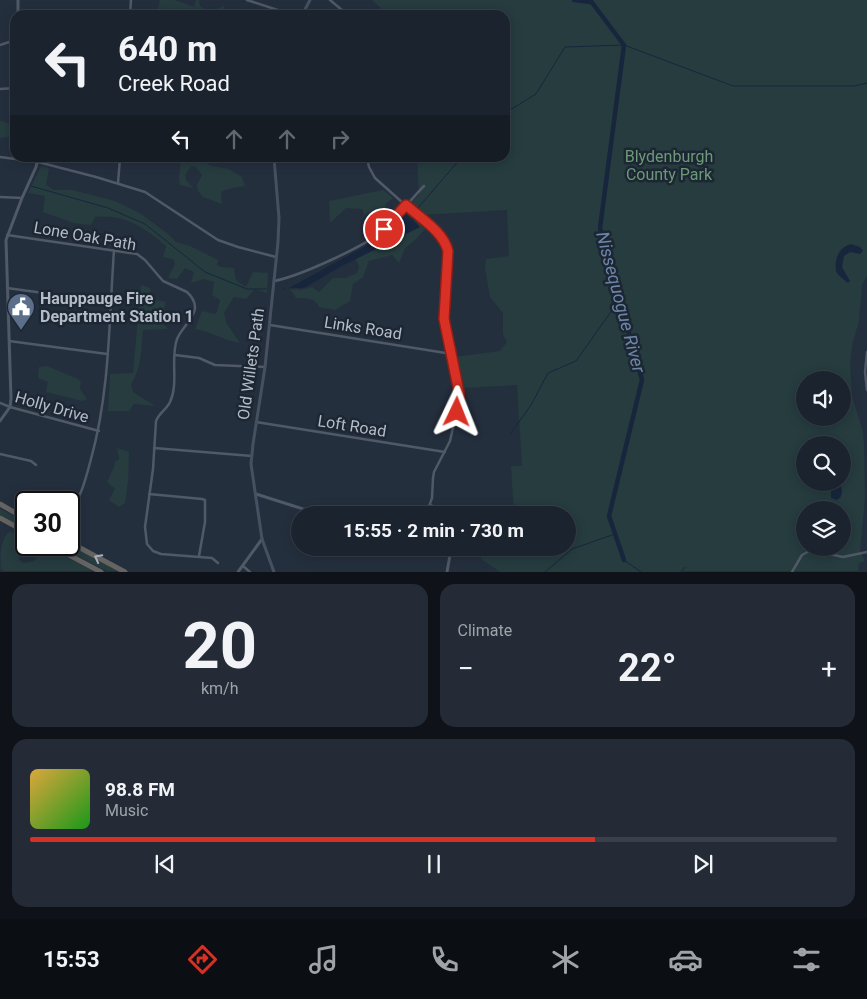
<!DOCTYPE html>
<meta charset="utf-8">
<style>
body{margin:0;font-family:Roboto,sans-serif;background:#242b36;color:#f1f3f6;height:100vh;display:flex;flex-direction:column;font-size:19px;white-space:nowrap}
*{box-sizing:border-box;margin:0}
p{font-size:16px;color:#a0a4aa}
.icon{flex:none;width:28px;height:28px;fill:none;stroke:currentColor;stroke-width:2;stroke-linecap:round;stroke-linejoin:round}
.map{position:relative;height:572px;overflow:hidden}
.drawer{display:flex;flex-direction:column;gap:12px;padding:12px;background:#0f1319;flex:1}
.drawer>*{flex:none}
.banner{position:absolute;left:10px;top:10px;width:500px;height:152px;border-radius:15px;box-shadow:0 2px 12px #0003,0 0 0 1px #39404a;background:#1b232e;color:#f1f3f6;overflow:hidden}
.fabs{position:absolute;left:796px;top:371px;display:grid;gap:10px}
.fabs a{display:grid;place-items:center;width:55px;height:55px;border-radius:50%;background:#1b232e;box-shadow:0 2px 12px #0003,0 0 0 1px #39404a;font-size:25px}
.speed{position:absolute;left:15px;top:491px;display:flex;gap:10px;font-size:25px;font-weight:700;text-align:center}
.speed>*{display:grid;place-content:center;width:65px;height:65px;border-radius:50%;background:#1b232e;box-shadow:0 2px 12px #0003,0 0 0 1px #39404a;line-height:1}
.speed .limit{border:2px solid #111;border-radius:8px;background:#fff;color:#111}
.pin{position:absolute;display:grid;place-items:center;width:42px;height:42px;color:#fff;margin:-21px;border:2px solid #fff;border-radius:50%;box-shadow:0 1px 5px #0007}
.me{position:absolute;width:55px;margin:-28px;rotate:2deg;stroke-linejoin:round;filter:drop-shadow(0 0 4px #0008)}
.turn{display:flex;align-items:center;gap:18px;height:105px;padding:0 25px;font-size:22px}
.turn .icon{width:65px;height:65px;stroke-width:2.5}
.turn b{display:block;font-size:35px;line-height:42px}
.lanes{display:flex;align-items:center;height:48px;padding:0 25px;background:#0003;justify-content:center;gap:25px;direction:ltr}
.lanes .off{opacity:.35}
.big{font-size:38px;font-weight:700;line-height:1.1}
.drawer .card{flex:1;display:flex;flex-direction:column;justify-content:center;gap:8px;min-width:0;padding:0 18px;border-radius:15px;background:#242b36}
.drawer .dial{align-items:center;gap:0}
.dial b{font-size:65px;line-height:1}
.song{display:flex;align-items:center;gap:15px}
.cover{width:60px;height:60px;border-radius:8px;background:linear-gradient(135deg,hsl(40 70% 55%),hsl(120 70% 35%))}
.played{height:5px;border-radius:2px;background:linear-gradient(90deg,#d93025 70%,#39404a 70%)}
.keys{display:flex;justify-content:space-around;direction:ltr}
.heat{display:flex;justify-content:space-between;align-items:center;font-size:28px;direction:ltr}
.drawer .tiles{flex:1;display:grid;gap:12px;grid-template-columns:1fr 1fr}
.card:last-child{grid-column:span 2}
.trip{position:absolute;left:291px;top:506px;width:285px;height:50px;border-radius:25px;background:#1b232e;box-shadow:0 2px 12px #0003,0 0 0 1px #39404a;font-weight:700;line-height:50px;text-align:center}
.tabs{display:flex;height:80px;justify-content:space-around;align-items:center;background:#0b0e12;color:#a0a4aa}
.tabs .icon{width:35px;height:35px}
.tabs .selected{color:#d93025}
.tabs b{font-size:22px;color:#f1f3f6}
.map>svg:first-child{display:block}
</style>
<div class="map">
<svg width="867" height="572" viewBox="0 0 867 572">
<rect width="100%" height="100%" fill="#242f3e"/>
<g fill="#263c3f" fill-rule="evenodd">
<path d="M160,0h15l19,7 2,-7h3l1,6 8,6 16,-6v9h-67z"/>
<path d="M372,0h495v276l-5,9 -3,36 -7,24 -2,20 2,31 11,36 1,12 1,54 -5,53 5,10 -6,2 -1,8h-176l5,-4h-3l-4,5h-180l-19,-13 3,-11h17l6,5 9,-4v-1h52v-33h-54l-3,-49h11l-5,-81 -55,3 -7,-31 45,-6 7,-9 -4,-8v-21l-13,-16 -5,-29 1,-9 23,-3 -2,-46 -87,5 -11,-10 10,-10 -2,-37h88v-143h-117zM805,380h37v38h-37zM805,445h37v37h-37zM805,510h37v38h-37z"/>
<path d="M0,121h3l11,6 1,7 -3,3 -12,1z"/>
<path d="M181,158h19l11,8 18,3 13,8 3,9 -17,3 -7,3 1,12 -19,-7 -5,-6 -1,-6 5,-10 -6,-8 -5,-1 -6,9 1,5 7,8 -13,-3 -1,-6z"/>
<path d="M41,166l8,2 -3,17 8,5h18l43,11 26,13 27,20 8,8 14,4 28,14 -1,5 4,2 13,1 2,12 10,7 7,-15 15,1 -1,20 -12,-4 -9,10 -12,-2 -10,16 3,11 13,19c-18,-3 -27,-11 -45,-14l7,-18 14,3 4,-14 -8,-5 2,-13 -11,-3 -12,4 3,-11 -9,-4 -8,11 -9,-1 7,-14 -2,-5 -10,-2 3,-11c-21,-18 -41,-32 -71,-29l-4,8 -17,-2 -31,-11 2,-16 -17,-3z"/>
<path d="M383,190l10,8 -8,6 4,12 -5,7 -16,13 -5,-3 7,-16 -2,-5 -15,14 11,-11 -2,-6 -16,-1 -16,15 -1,-22z"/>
<path d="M415,219l12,8 -12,13 -10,8 -6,15 -7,-8 -23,6 -6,16 -10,7 -3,17 -15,9 -16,-3c-4,-10 -14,-9 -23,-9l-6,-9 10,1 12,-3 7,5 14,-14h13l11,-5 2,-7 -3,-7 63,-32z"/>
<path d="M141,285l9,3 1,11 15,3 -6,18 8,9 -25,1c-2,18 -1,38 -12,54l2,8 22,14 -21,-2 -5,7h-21l2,-37 23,-1z"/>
<path d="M47,366l31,13 3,3 -1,7 7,10 -5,2 -36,-9 2,-10 -10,-4 1,-11z"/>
<path d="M117,448l12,4 -1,30 -3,21 -6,4 -10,-7 6,-11 -8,-7 7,-15 1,-5 4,-3z"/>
<path d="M0,509l26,13v7l-26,-14z"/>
<path d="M11,531l10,8 -2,21 5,3 10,-2 9,-15 52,25h-91l-3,-2c-1,-11 -1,-33 10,-38z"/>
<path d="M56,545h13l50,26h-12z"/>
</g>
<g fill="#17263c">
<path d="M406,214l14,13 -80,40 -36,21h-15l95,-52z"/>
<path d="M851,244l9,3 3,4 -3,3 -10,-2 -6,4 -2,11 8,14 -2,2c-3,-3 -11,-8 -12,-12 -2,-12 3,-24 15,-27z"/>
<path d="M831,483h9c2,6 4,13 -3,17l-6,-2z"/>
</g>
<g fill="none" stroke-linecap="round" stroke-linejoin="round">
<g stroke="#17263c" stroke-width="1">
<path d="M505,113l31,-19 29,-47 59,-2 109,41h121l13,-3"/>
<path d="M31,186l77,22 37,16 60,48 42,17h19"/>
<path d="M418,208l43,-50"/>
<path d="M283,290l2,-2"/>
<path d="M511,433l20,-28 17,-32 28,-12 44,-62"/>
<path d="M624,560l17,12"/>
<path d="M545,572l27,-23 43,-15"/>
</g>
<g stroke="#17263c" stroke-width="4.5">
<path d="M574,0l17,2"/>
<path d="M590,0l34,45 -24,183 42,152 -33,136 15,44"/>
</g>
<g stroke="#505966" stroke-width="2.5">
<path d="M247,0l46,15"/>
<path d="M330,0l18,15"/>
<path d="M130,15l1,-15"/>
<path d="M0,45l15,-5"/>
<path d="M0,89l15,-1"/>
<path d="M0,157l38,5 58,15 49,15 73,48 20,7 38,10"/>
<path d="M367,158l2,9 6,11 65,58 6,8 1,7 -3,68 8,35 7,47 -9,40 -16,31 -1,6 -1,20 -6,17"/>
<path d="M118,183l2,-25"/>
<path d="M0,197l22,1"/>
<path d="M7,235l130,19 8,6 18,21 24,11c20,19 -3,30 -10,47 -7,20 2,44 -7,63 -3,7 -11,11 -14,19l-3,48 -8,58 2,17 6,7 8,3 51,4 6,5"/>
<path d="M274,281c26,-5 92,-35 111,-52 14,-13 25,-29 39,-43"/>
<path d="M7,288l103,14"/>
<path d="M270,325l182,29"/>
<path d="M9,341l98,13"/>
<path d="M867,352l-2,20 2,18"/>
<path d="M175,355l24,3 16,7 50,2"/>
<path d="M0,403l10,4 89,24"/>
<path d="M256,422l189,30"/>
<path d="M154,448l98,8"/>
<path d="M0,454l31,7 5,4"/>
<path d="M149,494l53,5 3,1v22l-6,34"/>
<path d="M430,505l25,10"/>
<path d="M69,516c12,-20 16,-34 22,-57 19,-68 18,-139 23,-209"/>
<path d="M243,566l7,6"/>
<path d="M792,572l10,-17 9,-5 32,7 24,-5"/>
</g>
<g stroke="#505966" stroke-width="3">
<path d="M18,0v15"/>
<path d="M0,421l10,-14 1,-8 -5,-159 16,-42 14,-31 2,-9"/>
<path d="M256,494l66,21"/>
<path d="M444,548l6,7 -3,17"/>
<path d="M238,572l24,-33"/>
</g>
<g stroke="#465061" stroke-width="3">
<path d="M302,15l8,-15"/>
<path d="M274,572l-12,-33 -11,-75 2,-20 12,-77 13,-125 1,-24 -5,-60"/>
</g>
<g stroke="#656462" stroke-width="5">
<path d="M0,504l26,15"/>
<path d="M0,518l26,14"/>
<path d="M69,542l56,30"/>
<path d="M50,545l51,27"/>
</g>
</g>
<defs><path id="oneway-chevron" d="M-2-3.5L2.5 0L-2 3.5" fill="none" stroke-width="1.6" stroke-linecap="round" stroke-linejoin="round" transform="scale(1.25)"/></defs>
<use stroke="#a8afba" href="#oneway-chevron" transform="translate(98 558) rotate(-152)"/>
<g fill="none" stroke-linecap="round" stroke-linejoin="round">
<defs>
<path id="route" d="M384,229l22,-24c14,13 37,26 42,46l-4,68 15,73v9l-2,11"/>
</defs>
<use href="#route" stroke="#8d1f18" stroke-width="12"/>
<use href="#route" stroke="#d93025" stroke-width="9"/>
</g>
<defs>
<symbol id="civic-pin" viewBox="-11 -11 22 30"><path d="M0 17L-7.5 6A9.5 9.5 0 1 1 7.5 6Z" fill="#5c6f8a" stroke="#1d2633"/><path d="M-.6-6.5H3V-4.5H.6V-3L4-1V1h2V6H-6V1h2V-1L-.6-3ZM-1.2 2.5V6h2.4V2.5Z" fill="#fff"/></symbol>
</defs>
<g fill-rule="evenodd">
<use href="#civic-pin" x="5" y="291" width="32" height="43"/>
</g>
<g text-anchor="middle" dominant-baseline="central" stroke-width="5" stroke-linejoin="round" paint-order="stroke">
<g font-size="16" fill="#6b9a76" stroke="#1d2633">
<text x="669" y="156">Blydenburgh<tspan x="669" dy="18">County Park</tspan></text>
</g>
<g font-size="16" fill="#b4bcc9" stroke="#1d2633">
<text transform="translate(85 236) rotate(10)">Lone Oak Path</text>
<text transform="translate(363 328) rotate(9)">Links Road</text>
<text transform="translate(251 364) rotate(-82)">Old Willets Path</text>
<text transform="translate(52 407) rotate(16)">Holly Drive</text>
<text transform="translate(352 426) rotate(9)">Loft Road</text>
</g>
<g font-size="16" font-weight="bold" fill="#b4bcc9" stroke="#1d2633" text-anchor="start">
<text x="40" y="298">Hauppauge Fire<tspan x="40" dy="18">Department Station 1</tspan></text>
</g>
<g font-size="18" font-style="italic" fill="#6d86a8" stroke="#1d2633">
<text transform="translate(621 302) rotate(75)">Nissequogue River</text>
</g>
</g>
</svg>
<div class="fabs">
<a><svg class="icon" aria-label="sound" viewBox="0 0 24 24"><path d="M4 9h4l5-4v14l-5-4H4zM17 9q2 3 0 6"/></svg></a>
<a><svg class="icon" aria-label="search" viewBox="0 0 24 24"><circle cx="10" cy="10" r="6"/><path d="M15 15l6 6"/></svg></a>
<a><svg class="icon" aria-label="layers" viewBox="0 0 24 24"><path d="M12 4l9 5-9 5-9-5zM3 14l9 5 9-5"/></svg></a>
</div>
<div class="speed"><div class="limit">30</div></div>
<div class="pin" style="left:384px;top:229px;background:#d93025"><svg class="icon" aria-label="arrive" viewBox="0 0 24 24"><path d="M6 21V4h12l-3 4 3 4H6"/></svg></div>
<svg class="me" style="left:457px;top:412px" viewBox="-20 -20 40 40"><path d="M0-17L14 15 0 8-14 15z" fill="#d93025" stroke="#fff" stroke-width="4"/></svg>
<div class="trip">15:55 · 2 min · 730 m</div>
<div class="banner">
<div class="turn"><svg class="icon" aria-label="left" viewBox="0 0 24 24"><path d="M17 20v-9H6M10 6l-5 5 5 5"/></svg><div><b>640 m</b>Creek Road</div></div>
<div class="lanes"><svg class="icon" aria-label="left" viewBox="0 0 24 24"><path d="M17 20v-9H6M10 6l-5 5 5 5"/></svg><svg class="icon off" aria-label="ahead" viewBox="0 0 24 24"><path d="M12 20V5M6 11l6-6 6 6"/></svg><svg class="icon off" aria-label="ahead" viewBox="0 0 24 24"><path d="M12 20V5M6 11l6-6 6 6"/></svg><svg class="icon off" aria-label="right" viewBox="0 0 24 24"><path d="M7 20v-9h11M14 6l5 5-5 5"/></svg></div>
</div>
</div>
<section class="drawer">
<div class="tiles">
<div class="card dial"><b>20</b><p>km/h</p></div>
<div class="card"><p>Climate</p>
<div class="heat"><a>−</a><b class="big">22°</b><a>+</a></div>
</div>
<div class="card">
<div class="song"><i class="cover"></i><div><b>98.8 FM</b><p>Music</p></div></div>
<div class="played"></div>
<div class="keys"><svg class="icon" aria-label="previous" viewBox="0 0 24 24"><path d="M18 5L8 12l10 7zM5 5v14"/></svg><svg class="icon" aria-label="pause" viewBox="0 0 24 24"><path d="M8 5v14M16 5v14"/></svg><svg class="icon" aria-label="next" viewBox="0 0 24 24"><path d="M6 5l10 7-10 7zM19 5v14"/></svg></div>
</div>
</div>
</section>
<nav class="tabs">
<b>15:53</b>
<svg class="icon selected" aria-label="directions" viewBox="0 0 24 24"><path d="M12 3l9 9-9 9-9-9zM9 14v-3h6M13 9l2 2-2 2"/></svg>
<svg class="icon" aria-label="music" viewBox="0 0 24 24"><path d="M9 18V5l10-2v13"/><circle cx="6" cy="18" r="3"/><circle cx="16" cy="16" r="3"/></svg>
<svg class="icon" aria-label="phone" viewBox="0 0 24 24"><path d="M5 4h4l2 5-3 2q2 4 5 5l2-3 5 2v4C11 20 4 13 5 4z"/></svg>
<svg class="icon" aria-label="climate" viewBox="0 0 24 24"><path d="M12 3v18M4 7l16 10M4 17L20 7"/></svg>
<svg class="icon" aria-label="car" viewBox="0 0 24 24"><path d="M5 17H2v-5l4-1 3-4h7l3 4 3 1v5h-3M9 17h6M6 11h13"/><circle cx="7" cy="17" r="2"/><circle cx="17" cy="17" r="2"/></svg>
<svg class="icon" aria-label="filters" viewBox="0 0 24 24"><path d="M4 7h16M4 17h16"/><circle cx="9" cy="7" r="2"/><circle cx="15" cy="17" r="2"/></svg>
</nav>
